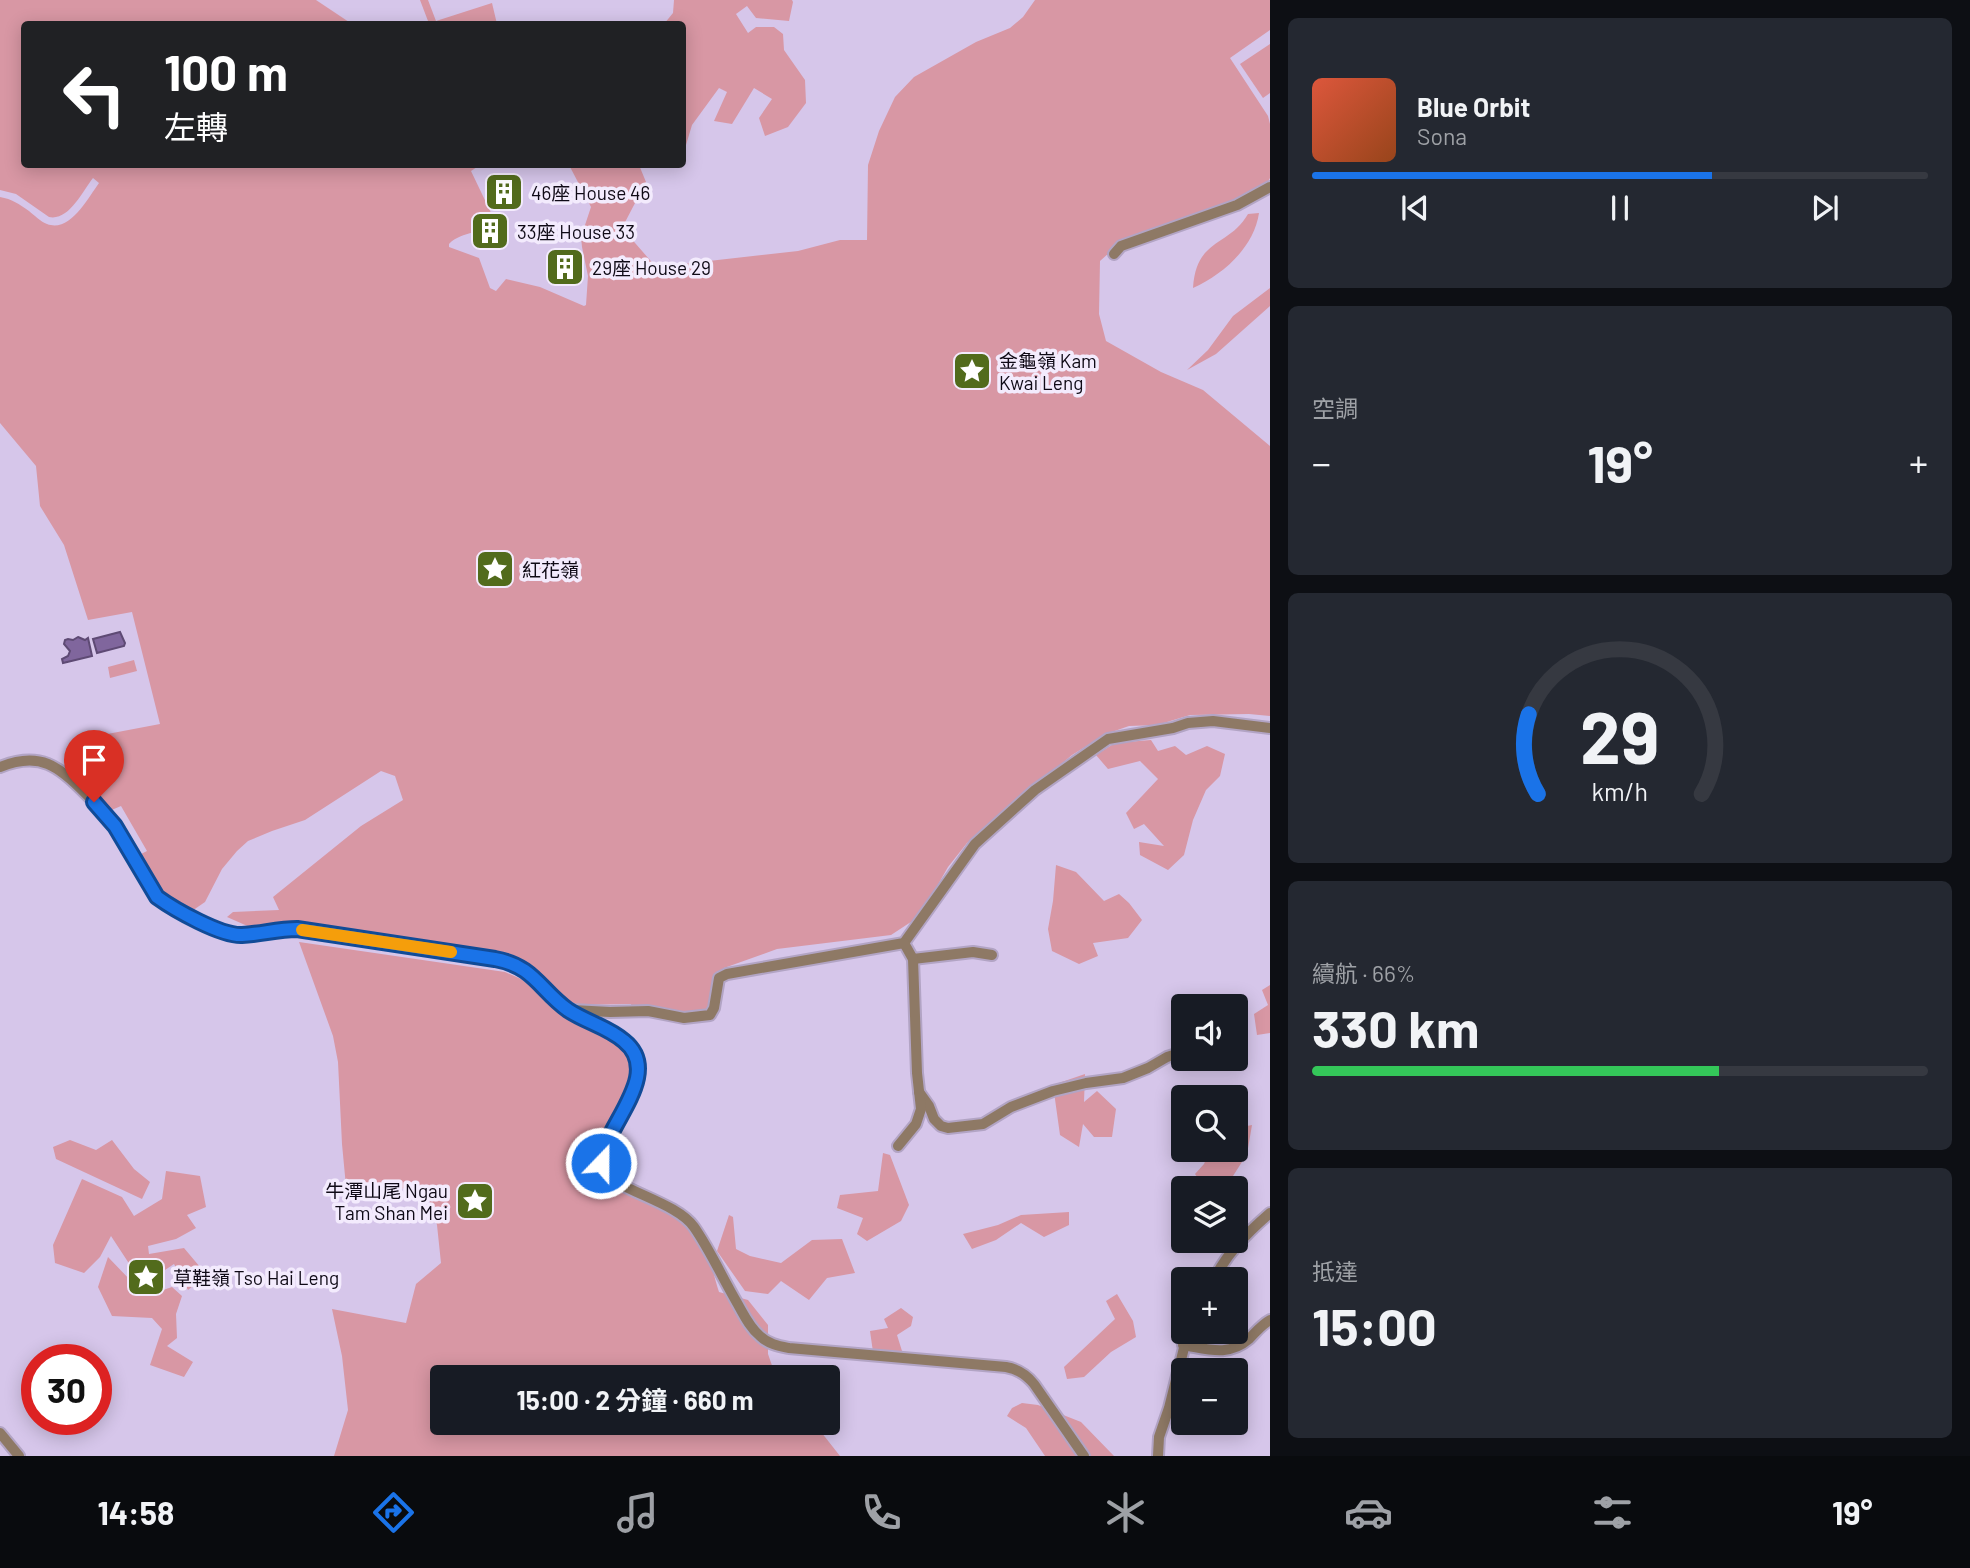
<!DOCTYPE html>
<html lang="zh-TW">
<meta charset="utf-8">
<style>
body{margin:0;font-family:Barlow,"Noto Sans TC",sans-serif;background:#242831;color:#f1f3f6;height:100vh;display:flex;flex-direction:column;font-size:26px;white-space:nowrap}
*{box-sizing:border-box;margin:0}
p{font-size:23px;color:#9ea1a6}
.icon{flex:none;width:38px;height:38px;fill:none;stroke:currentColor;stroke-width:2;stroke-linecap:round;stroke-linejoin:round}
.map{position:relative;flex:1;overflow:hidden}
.sheet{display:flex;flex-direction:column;gap:18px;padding:18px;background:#0d0f14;width:700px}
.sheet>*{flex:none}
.hud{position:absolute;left:21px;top:21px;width:665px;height:147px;border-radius:7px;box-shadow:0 4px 18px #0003;background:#202124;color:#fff;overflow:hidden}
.buttons{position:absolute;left:1171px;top:994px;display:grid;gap:14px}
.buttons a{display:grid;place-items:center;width:77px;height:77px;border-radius:7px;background:#171b24;box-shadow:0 4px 18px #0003;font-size:35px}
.speed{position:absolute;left:21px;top:1344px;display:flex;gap:14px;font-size:35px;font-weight:700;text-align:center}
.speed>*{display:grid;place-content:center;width:91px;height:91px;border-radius:50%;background:#171b24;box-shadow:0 4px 18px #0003;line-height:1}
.speed .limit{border:10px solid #d22;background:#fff;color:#111}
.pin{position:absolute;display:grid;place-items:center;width:60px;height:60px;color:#fff;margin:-72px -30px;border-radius:50% 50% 50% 0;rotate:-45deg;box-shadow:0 0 7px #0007}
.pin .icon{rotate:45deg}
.me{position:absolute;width:77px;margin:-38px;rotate:22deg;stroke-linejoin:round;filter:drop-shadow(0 0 5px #0008)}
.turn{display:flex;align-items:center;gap:24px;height:147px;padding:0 28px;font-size:32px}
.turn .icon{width:91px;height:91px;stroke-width:2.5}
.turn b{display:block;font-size:49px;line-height:60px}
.big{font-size:52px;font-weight:700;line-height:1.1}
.sheet .card{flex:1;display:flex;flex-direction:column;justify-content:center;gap:10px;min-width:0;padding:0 24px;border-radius:10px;background:#242831}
.sheet .dial{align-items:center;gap:0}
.dial svg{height:182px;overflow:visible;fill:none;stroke:#363941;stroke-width:7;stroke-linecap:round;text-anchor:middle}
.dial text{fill:#f1f3f6;stroke:none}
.song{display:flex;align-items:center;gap:21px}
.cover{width:84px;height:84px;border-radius:10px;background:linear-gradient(135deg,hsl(10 70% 55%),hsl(20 70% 35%))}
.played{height:7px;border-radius:4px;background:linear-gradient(90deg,#1a73e8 65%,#363941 65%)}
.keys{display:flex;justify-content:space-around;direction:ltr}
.heat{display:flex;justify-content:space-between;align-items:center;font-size:38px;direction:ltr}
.charge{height:10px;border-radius:5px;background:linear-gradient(90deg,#34c759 66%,#363941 0)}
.trip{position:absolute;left:430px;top:1365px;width:410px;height:70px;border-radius:7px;background:#171b24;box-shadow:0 4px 18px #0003;font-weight:700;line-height:70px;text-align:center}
.tabs{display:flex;height:112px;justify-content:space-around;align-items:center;background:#090b0e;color:#9ea1a6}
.tabs .icon{width:49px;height:49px}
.tabs .current{color:#1a73e8}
.tabs b{font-size:32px;color:#f1f3f6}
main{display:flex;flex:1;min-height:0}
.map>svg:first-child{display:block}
</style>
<main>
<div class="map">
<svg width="1270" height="1456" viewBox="0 0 1270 1456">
<rect width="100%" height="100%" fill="#d6c6ea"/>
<g fill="#d897a4">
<path d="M0,0h316l36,24h-328v140l456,1 -9,6 22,46c-8,19 -31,13 -44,27v3l30,11 11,30 6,3 10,-12 34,8 44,19 2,-1 2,-29 -6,-29 -1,-10 10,-30 -22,-42h70l7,17 -24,46 34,39 142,-16 42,-11h27l1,-75 11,-34 16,-34 19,-20 62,-35 34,-14 13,-11 12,-17h235v30l-40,28 38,58 2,8v54l-5,9 -36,22 -110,35 -19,17 -1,53 7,27 55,31 42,18 67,56v270l-21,-2 -59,1 -33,10 -28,1 -23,8 -34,21 -105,88 -19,24 -28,49 -29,19 -114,14 -53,19 -10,10 -2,27 -12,8 -67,2 -2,-11 -60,1 -23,-23 -24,-17 -225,-40 -47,3 -25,-11 6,-5 46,-2 -6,-13 88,-71 42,-26 -8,-24 -14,-5 -76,49 -33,11 -24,10 -11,10 -15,18 -17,33 -16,11 -26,-16 -26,-41 10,-5 -26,-45 -14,6 -37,-40 -2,-22 13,-11 79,-15 -28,-112 -44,8 -24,-75 -24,-39 -4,-40 -36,-43v-226c12,2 19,7 29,14 5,4 12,11 18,13 23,9 41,-26 52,-41l-6,-5c-11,14 -24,43 -44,39l-33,-23 -16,-4z"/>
<path d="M420,0h8l8,21 56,-18 5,21h-77l8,-3z"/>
<path d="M674,0h118l1,2 -4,19 -33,-3 -9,-12 -11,8 12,19 8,-6h18l9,7 1,16 21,30 1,23 -18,24 -23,9 -6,-18 13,-19 -18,-11 -22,36 -18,-3 13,-29 -8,-4 -27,37 -6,20 -3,1 -1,-122h-18l9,-11z"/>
<path d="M1270,44v49l-7,5 -23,-34z"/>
<path d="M1259,213c-5,34 -35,61 -66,75 3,-50 36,-41 55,-74z"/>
<path d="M1270,288v18l-54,48 -29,16 21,-20 25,-34z"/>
<path d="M134,660l3,11 -27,7 -2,-11z"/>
<path d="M1151,740l7,11 17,-5 11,9 21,-9 18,8 -5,22 -14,14 -13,30 -9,35 -16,15 -28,-15 -1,-13 25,4 -20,-22 -10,5 -8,-16 32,-34 -18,-18 -32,8 -12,-14 19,-12z"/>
<path d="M1056,865l20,7 28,29 15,-7 10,9 13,17 -14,18 -35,5 5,13 -19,8 -27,-13 -4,-22 5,-28z"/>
<path d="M299,942l206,30 16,7 69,50 24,2 14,21 7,19 -9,27 -27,56 9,25c36,19 84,35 100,75 4,12 7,26 11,38l29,8 20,25v29l8,23h-333v46h371l26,33h-506l14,-46 -6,-54 -10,-47 74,14 10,-39 25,-21 -4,-38 -9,-29 -16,-9 -65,10 -5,-53 -4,-82 -5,-26z"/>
<path d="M1270,985v48l-13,2 -3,-21 14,-9 -6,-15z"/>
<path d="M1085,1074l-1,28 13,-11 19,18 -4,28h-18l-11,-13 -4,23 -19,-12 -7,-50z"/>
<path d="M1252,1125l-5,29 -14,22 -30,9 -8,-11 9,-10 6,-14h26v-22z"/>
<path d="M70,1140l26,10 16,-10 22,29 16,13 -8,17 -86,-40 -3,-12z"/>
<path d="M883,1153l7,2 19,50 -8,16 -34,20 -10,-7 6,-16 -26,-10 3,-13 38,-4z"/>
<path d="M166,1171l34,5 6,31 -19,8 9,13 -20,11 -28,7 1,8 35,-6 16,19 -1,14 -11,9 -14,-26 -21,14 -8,18 27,-9 10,9 -6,18 1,24 -10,8 26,16 -9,15 -34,-12 12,-36 -10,-11 -40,-2 -14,-29 10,-30 24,25 -2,-17 -19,-29 -11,21 -16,16 -29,-10 -2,-18 29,-66 40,18 12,19 28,-17z"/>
<path d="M1069,1212v13l-25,12 -23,-14 -25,17 -24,9 -9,-15 35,-9 23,-10z"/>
<path d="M729,1215l4,2 3,32 14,7 31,7 31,-23 30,-1 13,34 -28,5 -18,22 -28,-19 -13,13 -23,-3 -28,-40z"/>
<path d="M1117,1294l16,27 3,16 -25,15 -27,25 -17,2 -3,-12 51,-48 -9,-18z"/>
<path d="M901,1308l12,9 -2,9 -14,9 5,16 -29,1 -3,-21 18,-3 -4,-9z"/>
<path d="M1022,1403l16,2 43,17 33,34h-69l-19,-28 -19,-12 5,-8z"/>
</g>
<g fill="#80669d" stroke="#5e4a74" stroke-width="2">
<path d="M120,632l5,11 -1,3 -27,7 -4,-14z"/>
<path d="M78,637l7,3 3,-2 4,18 -29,7 -1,-4 6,-3 2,-5 -6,-7 1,-4 3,-1 5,1z"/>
</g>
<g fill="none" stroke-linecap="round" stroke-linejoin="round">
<defs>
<g id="minor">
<path d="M1114,254l7,-8 116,-41 33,-18"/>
<path d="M0,767c40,-16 59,-1 86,27 10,10 21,20 29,32 15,23 26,49 42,71 17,13 64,39 85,38 19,-1 37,-6 55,-6l198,30c41,8 43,29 73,50 19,13 44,19 60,35 36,36 -35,96 -26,123 7,22 73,33 92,60 16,23 28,50 42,74 7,12 13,26 24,35 8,8 19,10 29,12l217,19c12,2 20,7 28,17l50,72"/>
<path d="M913,959l60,-7 19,3"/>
<path d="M572,1010l38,2 38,-1 36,7 26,-3 4,-7 5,-30 8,-4 177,-31 71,-99 60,-54 73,-51 65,-11 15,-5 25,-2 57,7"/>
<path d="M919,1092l10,14 5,13 7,7 7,2 35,-4 28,-17 42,-16 33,-8 37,-5 25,-10 19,-11 16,-5"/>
<path d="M898,1146l18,-22 5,-15 -4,-36 -4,-114 -9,-16"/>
<path d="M1214,1279c14,-27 33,-46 56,-66"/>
<path d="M1183,1345c25,4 45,12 66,-6 7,-7 12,-14 21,-19"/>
<path d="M0,1433l19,23"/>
<path d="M1158,1456l1,-19 10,-29 19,-76"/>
</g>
</defs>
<use href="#minor" stroke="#b2a4c4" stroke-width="14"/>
<use href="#minor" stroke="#8e7965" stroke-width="10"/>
</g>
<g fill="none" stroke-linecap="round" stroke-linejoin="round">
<defs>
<path id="route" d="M94,802l21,24 42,71c18,13 64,39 85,38 19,-1 36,-6 55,-6l198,30c39,7 45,31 73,51 18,12 40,17 56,31 41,33 -21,86 -23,122"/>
</defs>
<use href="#route" stroke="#114b97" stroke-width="18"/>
<use href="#route" stroke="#1a73e8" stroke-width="12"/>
<path stroke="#f59e0b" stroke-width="12" d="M302,930l149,22"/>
</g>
<defs>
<symbol id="building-square" viewBox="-11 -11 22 22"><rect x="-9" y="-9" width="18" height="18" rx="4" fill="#526b1c" stroke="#f3ebfd"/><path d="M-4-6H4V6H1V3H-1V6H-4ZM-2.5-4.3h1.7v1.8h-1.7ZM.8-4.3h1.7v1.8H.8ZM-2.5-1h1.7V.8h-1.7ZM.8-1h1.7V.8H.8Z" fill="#fff"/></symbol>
<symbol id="sight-square" viewBox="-11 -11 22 22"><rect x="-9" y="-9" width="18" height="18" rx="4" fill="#526b1c" stroke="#f3ebfd"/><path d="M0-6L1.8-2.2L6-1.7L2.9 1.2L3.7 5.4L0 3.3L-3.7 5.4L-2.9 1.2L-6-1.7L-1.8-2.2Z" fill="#fff"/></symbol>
</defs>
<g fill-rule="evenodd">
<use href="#building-square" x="482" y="170" width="44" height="44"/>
<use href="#building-square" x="468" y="209" width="44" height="44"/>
<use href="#building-square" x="543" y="245" width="44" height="44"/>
<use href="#sight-square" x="950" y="349" width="44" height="44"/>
<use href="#sight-square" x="473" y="547" width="44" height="44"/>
<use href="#sight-square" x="453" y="1179" width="44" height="44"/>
<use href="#sight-square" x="124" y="1255" width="44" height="44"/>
</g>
<g text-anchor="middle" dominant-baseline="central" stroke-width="7" stroke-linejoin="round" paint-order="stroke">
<g font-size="19" fill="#0f0a16" stroke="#f3ebfd" text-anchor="start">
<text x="531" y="192">46座 House 46</text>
<text x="517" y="231">33座 House 33</text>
<text x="592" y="267">29座 House 29</text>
<text x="999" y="360">金龜嶺 Kam<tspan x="999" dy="22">Kwai Leng</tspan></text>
<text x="522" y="569">紅花嶺</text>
<text x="448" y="1190" text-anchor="end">牛潭山尾 Ngau<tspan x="448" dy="22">Tam Shan Mei</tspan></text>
<text x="173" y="1277">草鞋嶺 Tso Hai Leng</text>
</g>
</g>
</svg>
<div class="buttons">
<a><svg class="icon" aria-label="sound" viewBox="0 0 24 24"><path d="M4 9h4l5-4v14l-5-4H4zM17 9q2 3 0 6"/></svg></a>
<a><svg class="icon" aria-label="search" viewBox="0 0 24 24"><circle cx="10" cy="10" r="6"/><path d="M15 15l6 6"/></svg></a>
<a><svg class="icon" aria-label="layers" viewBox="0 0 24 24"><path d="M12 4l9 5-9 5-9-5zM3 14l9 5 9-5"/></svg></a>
<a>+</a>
<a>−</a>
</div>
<div class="speed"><div class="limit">30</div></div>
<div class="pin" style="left:94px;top:802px;background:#d93025"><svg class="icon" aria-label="arrive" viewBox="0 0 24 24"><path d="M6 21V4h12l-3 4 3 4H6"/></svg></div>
<svg class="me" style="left:601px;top:1163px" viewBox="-20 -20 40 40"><circle r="17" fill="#1a73e8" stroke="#fff" stroke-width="3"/><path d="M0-11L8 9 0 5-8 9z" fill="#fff"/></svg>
<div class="trip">15:00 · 2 分鐘 · 660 m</div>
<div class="hud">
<div class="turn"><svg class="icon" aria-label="left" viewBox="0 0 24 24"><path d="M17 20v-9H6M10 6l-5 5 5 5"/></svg><div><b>100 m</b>左轉</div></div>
</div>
</div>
<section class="sheet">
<div class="card">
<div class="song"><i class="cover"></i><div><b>Blue Orbit</b><p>Sona</p></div></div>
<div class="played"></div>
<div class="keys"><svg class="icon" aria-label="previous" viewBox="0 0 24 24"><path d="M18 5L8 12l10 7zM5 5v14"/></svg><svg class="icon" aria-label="pause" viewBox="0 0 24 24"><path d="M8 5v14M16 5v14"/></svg><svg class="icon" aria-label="next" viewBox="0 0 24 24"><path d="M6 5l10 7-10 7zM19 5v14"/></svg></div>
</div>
<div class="card"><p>空調</p>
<div class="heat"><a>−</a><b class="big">19°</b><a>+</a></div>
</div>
<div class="card dial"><svg viewBox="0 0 100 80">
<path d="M14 69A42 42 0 1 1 86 69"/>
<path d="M14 69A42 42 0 0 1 10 34" stroke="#1a73e8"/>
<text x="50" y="56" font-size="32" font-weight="700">29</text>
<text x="50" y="72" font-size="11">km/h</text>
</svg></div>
<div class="card"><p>續航 · 66%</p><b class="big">330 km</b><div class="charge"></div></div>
<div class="card"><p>抵達</p><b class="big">15:00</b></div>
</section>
</main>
<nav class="tabs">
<b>14:58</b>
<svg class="icon current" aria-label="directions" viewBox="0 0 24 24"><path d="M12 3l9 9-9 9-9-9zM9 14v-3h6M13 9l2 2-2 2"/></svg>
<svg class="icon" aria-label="music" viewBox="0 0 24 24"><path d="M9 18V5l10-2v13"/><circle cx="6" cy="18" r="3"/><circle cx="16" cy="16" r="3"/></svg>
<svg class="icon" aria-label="phone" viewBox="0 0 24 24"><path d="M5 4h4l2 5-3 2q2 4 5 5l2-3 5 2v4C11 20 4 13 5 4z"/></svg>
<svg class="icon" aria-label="climate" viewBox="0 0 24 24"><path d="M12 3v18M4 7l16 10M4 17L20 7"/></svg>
<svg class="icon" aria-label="car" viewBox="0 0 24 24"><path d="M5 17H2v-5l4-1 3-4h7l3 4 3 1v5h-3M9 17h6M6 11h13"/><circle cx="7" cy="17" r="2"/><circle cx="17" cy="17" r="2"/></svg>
<svg class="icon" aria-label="filters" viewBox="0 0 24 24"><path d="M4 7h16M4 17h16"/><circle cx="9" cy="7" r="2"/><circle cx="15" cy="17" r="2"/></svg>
<b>19°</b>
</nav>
